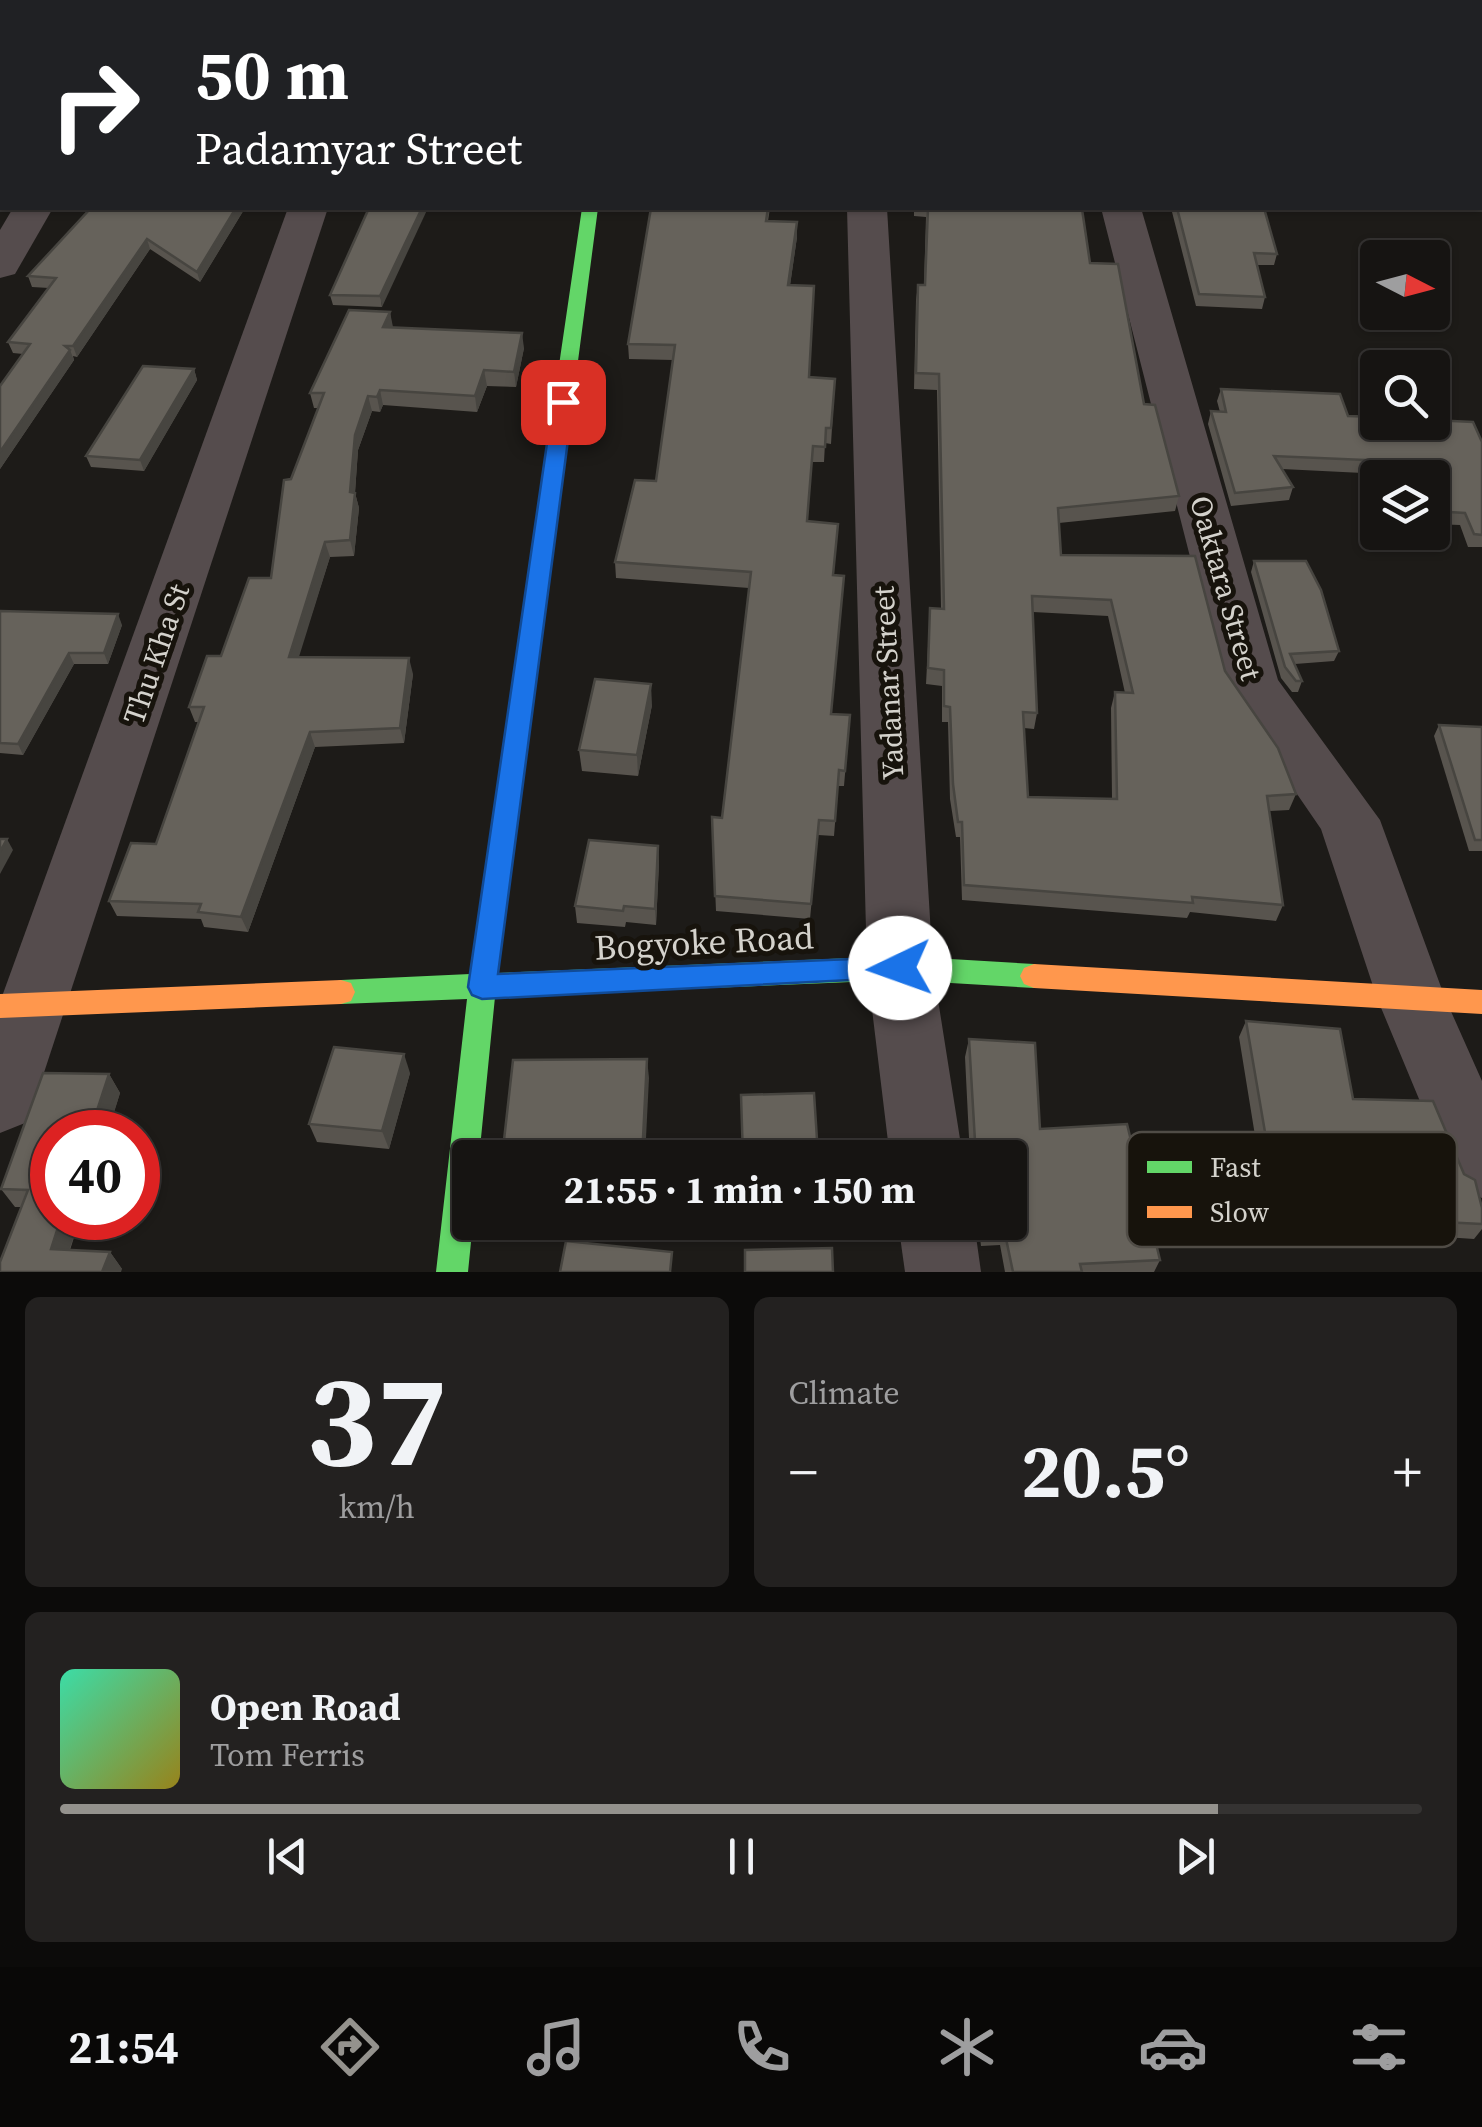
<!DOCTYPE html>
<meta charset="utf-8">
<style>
body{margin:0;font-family:"Source Serif 4",serif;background:#232120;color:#f1f3f6;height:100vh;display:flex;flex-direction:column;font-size:38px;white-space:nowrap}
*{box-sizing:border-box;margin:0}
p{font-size:32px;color:#9e9e9f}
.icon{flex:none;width:55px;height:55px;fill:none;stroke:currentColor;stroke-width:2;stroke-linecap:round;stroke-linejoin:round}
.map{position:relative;height:1272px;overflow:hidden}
.panel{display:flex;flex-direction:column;gap:25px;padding:25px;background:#0c0b0a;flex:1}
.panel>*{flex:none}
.guide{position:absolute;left:0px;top:0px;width:1482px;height:210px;box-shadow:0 2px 8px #0004,0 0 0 2px #353332;background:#202124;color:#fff;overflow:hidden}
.needle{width:65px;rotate:96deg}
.tools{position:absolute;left:1360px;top:240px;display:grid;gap:20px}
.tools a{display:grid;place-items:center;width:90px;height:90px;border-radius:10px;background:#161412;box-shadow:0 2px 8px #0004,0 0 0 2px #353332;font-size:50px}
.speed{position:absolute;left:30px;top:1110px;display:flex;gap:20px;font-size:50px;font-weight:700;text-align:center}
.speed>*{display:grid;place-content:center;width:130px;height:130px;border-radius:50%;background:#161412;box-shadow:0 2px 8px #0004,0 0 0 2px #353332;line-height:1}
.speed .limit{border:15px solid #d22;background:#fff;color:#111}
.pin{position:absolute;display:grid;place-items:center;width:85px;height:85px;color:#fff;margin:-42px;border-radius:20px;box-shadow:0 5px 15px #0006}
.me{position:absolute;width:110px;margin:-55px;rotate:267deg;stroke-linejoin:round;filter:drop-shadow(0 0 8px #0008)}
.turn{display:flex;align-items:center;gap:35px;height:210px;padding:0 30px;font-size:45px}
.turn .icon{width:130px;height:130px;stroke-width:2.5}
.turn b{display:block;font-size:70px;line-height:85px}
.big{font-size:75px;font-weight:700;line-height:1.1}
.panel .tile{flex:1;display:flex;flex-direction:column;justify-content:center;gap:15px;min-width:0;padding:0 35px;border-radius:15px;background:#232120}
.panel .dial{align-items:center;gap:0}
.dial b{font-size:130px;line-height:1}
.song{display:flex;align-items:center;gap:30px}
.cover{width:120px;height:120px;border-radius:15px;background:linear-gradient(135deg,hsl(160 70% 55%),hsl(50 70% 35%))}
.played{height:10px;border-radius:5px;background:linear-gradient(90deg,#94928d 85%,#353332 85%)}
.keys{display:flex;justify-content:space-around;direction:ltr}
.heat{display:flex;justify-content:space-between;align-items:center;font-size:55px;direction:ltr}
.panel .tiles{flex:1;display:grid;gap:25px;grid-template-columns:1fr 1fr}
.tile:last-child{grid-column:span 2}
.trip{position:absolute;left:452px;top:1140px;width:575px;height:100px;border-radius:10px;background:#161412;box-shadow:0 2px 8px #0004,0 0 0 2px #353332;font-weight:700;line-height:100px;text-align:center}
.menu{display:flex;height:160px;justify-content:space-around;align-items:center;background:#090807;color:#9e9e9f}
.menu .icon{width:70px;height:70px}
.menu .selected{color:#94928d}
.menu b{font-size:45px;color:#f1f3f6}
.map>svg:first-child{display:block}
</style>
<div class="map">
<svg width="1482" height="1272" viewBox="0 0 1482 1272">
<rect width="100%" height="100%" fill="#1d1b18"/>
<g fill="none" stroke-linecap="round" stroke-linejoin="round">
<g fill="#554c4d" fill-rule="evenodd">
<rect x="0" y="111" width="2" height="22"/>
<path d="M13,208h40l-38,66 -15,4v-48z"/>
<path d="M288,208h40l-293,892 -10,23 -25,10v-131z"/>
<path d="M847,208h40l46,760 30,190h-73l-23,-190z"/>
<path d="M1101,208h40l137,472 102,140 65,178 37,83v117l-26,-10 -79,-190 -56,-169 -98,-143z"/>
<path d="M898,1222h76l7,50h-76z"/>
</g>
<path fill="#63d668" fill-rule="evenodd" d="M582,208h16l-100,765 402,-17 134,8 10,4 4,8 -4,8 -10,4 -134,-8 -405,17 -16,161h-9l3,64 -5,50h-32l31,-273 -126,5 -10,-3 -4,-9 4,-9 10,-3 129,-6z"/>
<g fill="#ff974d" fill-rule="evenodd">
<path d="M1034,964l448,26v24l-448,-26 -10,-4 -4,-8 4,-8z"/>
<path d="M341,980l10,3 4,9 -4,9 -10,3 -341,14v-24z"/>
</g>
</g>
<g fill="#58544e" fill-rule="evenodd">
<path d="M967,0h89l2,2h-89z"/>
<path d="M1436,0h46v112l-2,-4v-106h-42z"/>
<path d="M245,208l-45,74 -50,-33 -73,108 -4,-1 1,4 -74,109v-83l23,-32 -10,-1 -5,-11 41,-54 -17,-1 -4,-11z"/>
<path d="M369,208l13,99 -49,-2 -3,-10z"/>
<path d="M651,208h119l-2,13 29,1v15l-7,48 19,93 26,1 -4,65 -6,-1 -1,19h-12l-5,59 27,54 -3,139 19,1 -6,71h-6l-4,50 -16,-1 -8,84 -94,-8 -4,-94 10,1 27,-230 -133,-10 -1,-16 41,-81 17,-121 -44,-1 -1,-15z"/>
<path d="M914,208h163l13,55 89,233 -4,15 -116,12 2,32 164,116 71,123 -7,16 -20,1 14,94 -7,16 -86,-9 -3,6 -225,-18 -2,-63h-4l-6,-38 -2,-77h-6v-36l-16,-2 4,-76h11l-4,-218 -23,-1 2,-89 2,-15h6l2,-68 -12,-1zM1033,612l75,4 17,77 -10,-1 -4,16 1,91 -84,-2 -4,-69 10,1 3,-16z"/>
<path d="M1171,208h93l13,46 -3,11h-17l8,32 -3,12 -66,-3z"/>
<path d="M390,312l2,16 132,20 -8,39 -29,-1 -10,26 -94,-7 -3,7 -8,-1 -14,39 -3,43 4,15 -5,48 -24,1 -32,100 115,17 -9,69 -89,4 -67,185 -44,-5 -3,-8 -84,-3 -8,-15 47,-57 42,-122h-3l-6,-15 82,-129 20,-99 27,-71h-4l-4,-15z"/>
<path d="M194,369l3,11 -53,91 -53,-4 -5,-11z"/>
<path d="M1221,389l261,53v105h-14l-8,-22 -28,-1v-46h-48l-1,-4 -101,-5 11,18 -4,13 -58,6 -23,-82 3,-13 9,1 -3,-11z"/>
<path d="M1254,561l85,90 -5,10 -39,3 7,17 -4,11h-6l-11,-14 -30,-106z"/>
<path d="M0,611l122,14 -14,39h-34l-51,91 -23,-2z"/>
<path d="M652,705l-14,71 -56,-5 -3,-21z"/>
<path d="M1439,725l43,2v124h-13l-35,-115z"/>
<path d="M658,846l1,17 -3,62 -30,-3 -1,5 -48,-4 -2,-17z"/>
<path d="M1246,1021l107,78 111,75 18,34v21l-8,10 -44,-3 -4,-13 -63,-6 -10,16 -83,-5 -31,-191z"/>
<path d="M969,1039l71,90 120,131 -6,12h-149l-5,-27 -19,1 -3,-24h32v-64h-40l-5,-101z"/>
<path d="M410,1073l-21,76 -72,-7 -8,-18z"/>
<path d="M109,1074l11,19 -50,157 40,2 12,17 -122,3 21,-65h-6l-14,-18z"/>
<path d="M814,1093l4,65h-76z"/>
</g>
<g fill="#474540">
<path d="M236,208h9l-45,74 -3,-10z"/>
<path d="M422,208h6l-46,99 -2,-11z"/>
<path d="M797,222v15l-9,63v-15z"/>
<path d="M147,239l3,10 -73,108 -4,-11z"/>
<path d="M390,312l3,15 -7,16 -3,-16z"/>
<path d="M522,333l2,15 -8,39 -2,-15z"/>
<path d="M70,350l4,10 -74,109v-17z"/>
<path d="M194,369l3,11 -53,91 -4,-11z"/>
<path d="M484,370l3,16 -10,26 -2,-16z"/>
<path d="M380,390l3,15 -3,7 -3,-15z"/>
<path d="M368,396l4,15 -14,39 -4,56 1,-13 4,15 -5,48 -4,-16v-48l5,-57z"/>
<path d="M325,542l5,15 -36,116 -5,-16z"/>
<path d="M118,614l4,11 -14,39 -4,-11z"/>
<path d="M69,653l5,11 -51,91 -5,-11z"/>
<path d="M409,658l4,16 -9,69 -4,-15z"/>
<path d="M651,684l1,21 -14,71 -1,-21z"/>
<path d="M310,732l5,15 -67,185 -7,-15z"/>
<path d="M7,839l6,11 -13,24v-22z"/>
<path d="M658,846l1,17 -3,62 -1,-16z"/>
<path d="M404,1054l6,19 -21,76 -7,-18z"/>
<path d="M647,1059l2,19 -4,80h-3z"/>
<path d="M109,1074l11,19 -12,39h-18z"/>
<path d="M61,1218h19l-16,48 -13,-17z"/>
<path d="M110,1252l12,17 -1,3h-19z"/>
</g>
<g fill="#66625b" stroke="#474540" stroke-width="2.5" fill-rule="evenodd">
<path d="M176,0h122l-2,2h-122z"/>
<path d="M399,0h95l-2,2h-94z"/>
<path d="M687,0h78l-1,2h-77z"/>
<path d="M980,0h76l2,2h-76z"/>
<path d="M1448,0h34v88l-2,-3v-83h-31z"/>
<path d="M91,208h145l-39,64 -50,-33 -74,107h-8l5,4 -70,102v-66l30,-42 -22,-2 48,-64 -28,-2z"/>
<path d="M369,208h53l-42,88 -50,-1z"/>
<path d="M651,208h117l-2,13 31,1 -9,63 26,1 -5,91 26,2 -4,49h-5l-1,19 -12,-1 -6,75 31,3 -5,51 11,1 -13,138 19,1 -5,56 -6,-1 -4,51 -16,-1 -8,84 -96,-8 -3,-79 10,1 29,-246 -136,-10 20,-82 21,1 19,-136 -47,-1z"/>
<path d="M928,208l154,1 8,54 28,1 26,140 11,1 24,91 -121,12 3,47 134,1 30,115 53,77 18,46 -29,2 16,109 -91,-8 1,6 -229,-18 -2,-63h-4l-5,-38 -3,-77 -6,-1v-36l-16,-2 2,-60 14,1 -5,-235 -23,-1 2,-88h7zM1032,596l79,4 22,93 -18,-1 2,107 -89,-2 -5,-85 14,1z"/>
<path d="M1177,208h87l13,46 -23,-1 11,44 -66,-3z"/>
<path d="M349,310l41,2 -7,15 139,6 -8,39 -30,-2 -9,26 -95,-6 -3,7 -9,-1 -13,39 -5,57 5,1 -5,47 -25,2 -36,115 120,1 -9,70 -90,4 -69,185 -43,-5 3,-8 -92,-3 22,-58 25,1 48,-137h-15l18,-51h14l28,-78h22l13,-98 7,-1 33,-86h-14z"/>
<path d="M143,366l51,3 -54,91 -54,-4z"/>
<path d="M1221,389l119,5 8,22 30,1v5h54v-2l41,2 9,20v93l-8,-1 -9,-21 -33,-2v-33h-39l-5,-17 -114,-5 19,31 -58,6 -24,-82 15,1z"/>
<path d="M1254,561h52l15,29 18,61 -49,3 12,27h-6l-11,-14z"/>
<path d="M0,611l118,3 -14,39h-35l-51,91 -18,-1z"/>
<path d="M595,679l56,5 -14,71 -58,-5z"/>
<path d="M1439,725l43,2v113h-7z"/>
<path d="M0,839h7l-7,13z"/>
<path d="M589,840l69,6 -3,63 -31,-3 -1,5 -48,-5z"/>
<path d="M1246,1021l94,8 13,70 80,2 31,73 11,6 7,28v16l-40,-2 -5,-14 -78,-6 4,16 -84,-4z"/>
<path d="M969,1039l66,4 5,86 87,-5 33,136 -80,4 2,8h-69l-9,-43 -19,1 -1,-8h26v-64h-34z"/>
<path d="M334,1047l70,7 -22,77 -73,-7z"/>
<path d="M647,1059l-5,99h-140l11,-98z"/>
<path d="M43,1073l66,1 -19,58h-38v86h9l-10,31 59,3 -8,20h-102v-10l28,-72 -27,-1z"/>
<path d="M814,1093l4,62 -75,3 -2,-63z"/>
<path d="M566,1241l106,11 -2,20h-110z"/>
<path d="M832,1248l1,24h-88v-22z"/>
</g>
<path fill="#1a73e8" stroke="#114b97" stroke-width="2.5" d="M563,396l10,6 -75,572 402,-17 10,3 4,8 -4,9 -428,22 -10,-4 -4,-8 85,-585z"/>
<g text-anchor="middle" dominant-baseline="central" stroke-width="10" stroke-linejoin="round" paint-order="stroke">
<g font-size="30" fill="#d4d2cc" stroke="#17130c">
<text transform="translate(1226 588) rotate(74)">Oaktara Street</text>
<text transform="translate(156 654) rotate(-71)">Thu Kha St</text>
<text transform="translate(888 683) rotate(-93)">Yadanar Street</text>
</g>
<g font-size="35" fill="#d4d2cc" stroke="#17130c">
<text transform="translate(704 942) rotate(-3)">Bogyoke Road</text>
</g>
</g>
<rect x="1127" y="1132" width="330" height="115" rx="15" fill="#17130c" stroke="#504c46" stroke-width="2.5"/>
<rect x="1147" y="1161" width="45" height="12" fill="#63d668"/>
<rect x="1147" y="1206" width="45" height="12" fill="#ff974d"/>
<g font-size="28" fill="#d4d2cc">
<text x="1210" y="1177">Fast</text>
<text x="1210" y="1222">Slow</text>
</g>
</svg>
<div class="tools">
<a><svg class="needle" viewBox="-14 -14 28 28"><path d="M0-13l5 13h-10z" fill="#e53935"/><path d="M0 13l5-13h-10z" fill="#9e9e9f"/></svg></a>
<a><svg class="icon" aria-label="search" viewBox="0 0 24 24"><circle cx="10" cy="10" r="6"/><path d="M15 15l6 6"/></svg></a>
<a><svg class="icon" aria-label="layers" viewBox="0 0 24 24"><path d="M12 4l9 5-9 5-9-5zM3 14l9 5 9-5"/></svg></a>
</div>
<div class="speed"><div class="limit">40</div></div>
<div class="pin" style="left:563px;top:402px;background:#d93025"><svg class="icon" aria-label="arrive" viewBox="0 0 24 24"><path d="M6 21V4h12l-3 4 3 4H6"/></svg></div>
<svg class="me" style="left:900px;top:968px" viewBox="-20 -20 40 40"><circle r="19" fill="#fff"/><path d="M0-13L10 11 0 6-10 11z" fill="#1a73e8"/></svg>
<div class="trip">21:55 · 1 min · 150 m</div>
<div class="guide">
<div class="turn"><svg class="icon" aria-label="right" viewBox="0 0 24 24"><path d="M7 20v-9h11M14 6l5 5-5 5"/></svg><div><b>50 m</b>Padamyar Street</div></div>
</div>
</div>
<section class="panel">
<div class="tiles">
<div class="tile dial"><b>37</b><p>km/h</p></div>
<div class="tile"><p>Climate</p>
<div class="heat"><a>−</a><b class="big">20.5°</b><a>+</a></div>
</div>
<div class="tile">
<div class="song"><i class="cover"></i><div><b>Open Road</b><p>Tom Ferris</p></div></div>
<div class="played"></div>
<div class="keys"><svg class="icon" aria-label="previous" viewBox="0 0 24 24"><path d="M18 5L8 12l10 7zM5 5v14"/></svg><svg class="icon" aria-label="pause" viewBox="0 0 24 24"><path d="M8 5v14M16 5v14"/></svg><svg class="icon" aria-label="next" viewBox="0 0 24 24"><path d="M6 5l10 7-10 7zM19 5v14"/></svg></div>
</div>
</div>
</section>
<nav class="menu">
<b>21:54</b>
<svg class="icon selected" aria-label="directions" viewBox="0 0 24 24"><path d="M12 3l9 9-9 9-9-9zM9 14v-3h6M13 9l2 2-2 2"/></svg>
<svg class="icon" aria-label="music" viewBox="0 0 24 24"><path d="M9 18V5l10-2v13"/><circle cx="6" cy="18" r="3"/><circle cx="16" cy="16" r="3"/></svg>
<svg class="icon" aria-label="phone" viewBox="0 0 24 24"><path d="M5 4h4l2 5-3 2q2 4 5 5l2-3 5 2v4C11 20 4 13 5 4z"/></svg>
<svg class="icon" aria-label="climate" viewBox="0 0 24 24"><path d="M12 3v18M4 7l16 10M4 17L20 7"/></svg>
<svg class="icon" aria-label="car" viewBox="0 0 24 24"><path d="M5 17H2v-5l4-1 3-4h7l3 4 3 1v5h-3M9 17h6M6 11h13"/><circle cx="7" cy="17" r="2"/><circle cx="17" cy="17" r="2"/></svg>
<svg class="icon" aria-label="filters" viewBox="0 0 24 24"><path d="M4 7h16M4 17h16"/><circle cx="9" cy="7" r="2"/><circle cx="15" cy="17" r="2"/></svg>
</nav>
